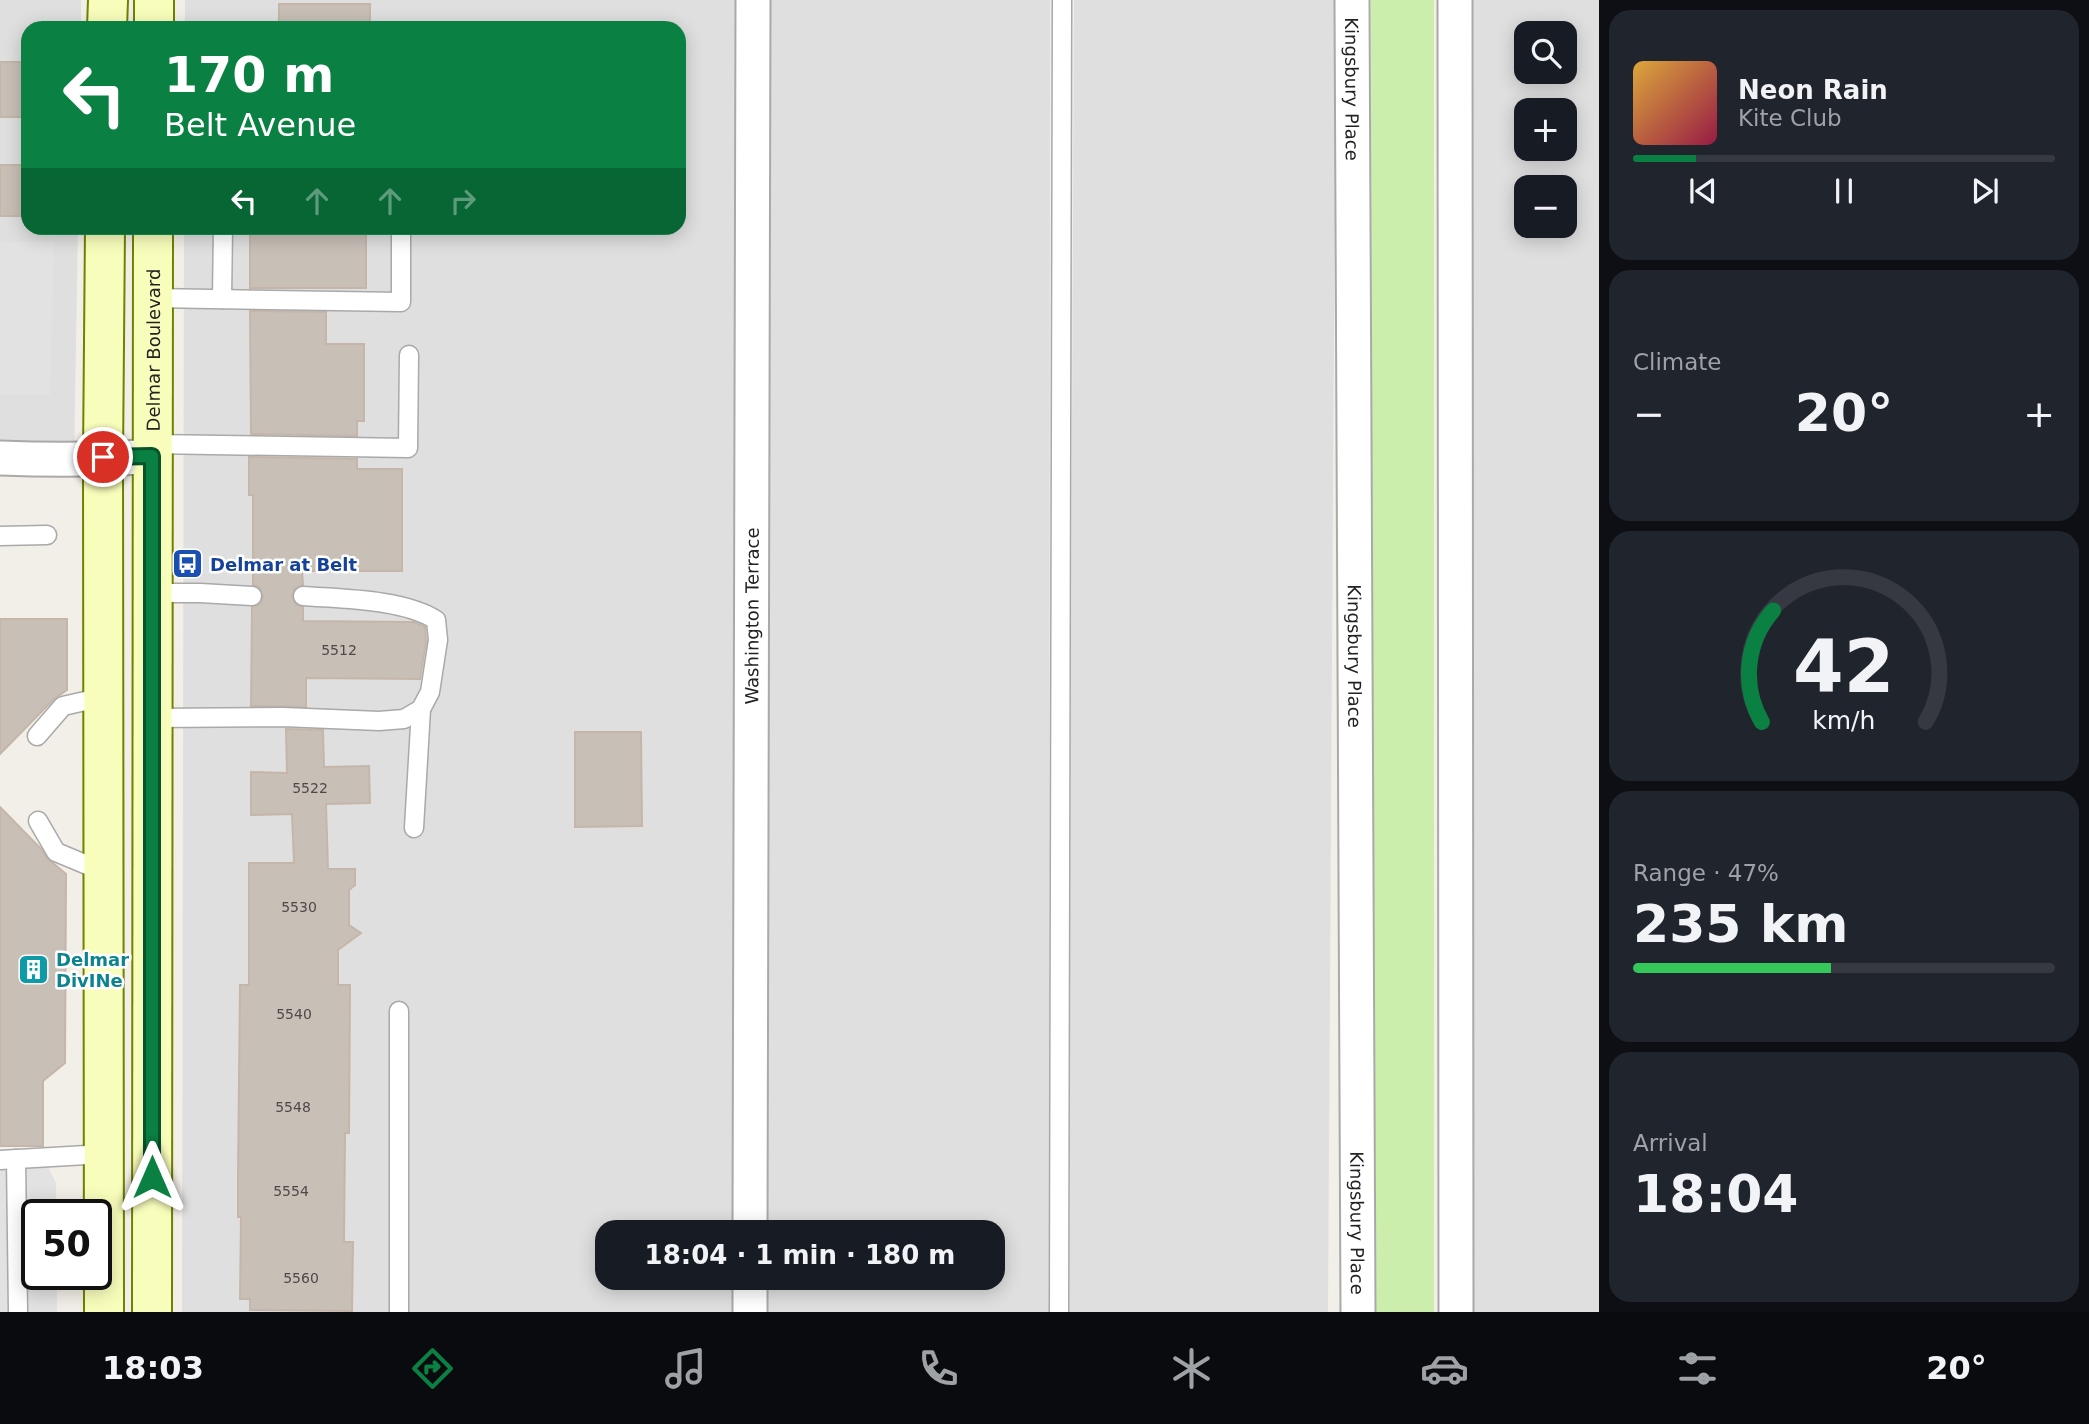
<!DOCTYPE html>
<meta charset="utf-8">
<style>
body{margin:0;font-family:"DejaVu Sans",sans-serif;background:#20242c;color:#f1f3f6;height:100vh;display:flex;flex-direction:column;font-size:26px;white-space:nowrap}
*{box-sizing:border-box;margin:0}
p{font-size:23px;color:#9ea1a6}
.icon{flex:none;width:38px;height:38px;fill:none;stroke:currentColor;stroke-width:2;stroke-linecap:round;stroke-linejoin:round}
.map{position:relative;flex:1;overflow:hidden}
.panel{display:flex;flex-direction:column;gap:10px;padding:10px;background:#0d0f14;width:490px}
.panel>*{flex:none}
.top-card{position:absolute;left:21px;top:21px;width:665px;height:214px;border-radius:21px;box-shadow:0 4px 18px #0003;background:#0b8043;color:#fff;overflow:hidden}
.fabs{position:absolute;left:1514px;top:21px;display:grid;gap:14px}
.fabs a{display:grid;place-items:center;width:63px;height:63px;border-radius:14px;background:#171b24;box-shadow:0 4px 18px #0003;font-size:35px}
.speed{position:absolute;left:21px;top:1199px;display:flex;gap:14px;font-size:35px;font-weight:700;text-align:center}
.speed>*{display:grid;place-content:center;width:91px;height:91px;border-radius:50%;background:#171b24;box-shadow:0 4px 18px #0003;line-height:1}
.speed .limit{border:4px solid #111;border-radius:10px;background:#fff;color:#111}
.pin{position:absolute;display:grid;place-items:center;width:60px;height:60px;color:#fff;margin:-30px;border:4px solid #fff;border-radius:50%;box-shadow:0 2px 7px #0007}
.me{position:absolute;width:77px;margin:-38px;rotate:0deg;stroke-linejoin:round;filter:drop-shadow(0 0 5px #0008)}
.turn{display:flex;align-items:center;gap:24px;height:147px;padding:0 28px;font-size:32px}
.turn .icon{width:91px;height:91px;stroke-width:2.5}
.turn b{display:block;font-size:49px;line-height:60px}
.lanes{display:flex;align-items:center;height:66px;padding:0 28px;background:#0003;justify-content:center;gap:35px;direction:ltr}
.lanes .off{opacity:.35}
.big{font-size:52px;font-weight:700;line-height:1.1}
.panel .card{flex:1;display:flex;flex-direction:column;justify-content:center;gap:10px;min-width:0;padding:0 24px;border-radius:21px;background:#20242c}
.panel .dial{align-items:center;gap:0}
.dial svg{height:182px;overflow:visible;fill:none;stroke:#363941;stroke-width:7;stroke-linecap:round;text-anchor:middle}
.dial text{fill:#f1f3f6;stroke:none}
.song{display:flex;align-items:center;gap:21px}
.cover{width:84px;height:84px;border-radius:10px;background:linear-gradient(135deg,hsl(40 70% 55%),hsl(340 70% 35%))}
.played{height:7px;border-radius:4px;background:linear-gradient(90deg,#0b8043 15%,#363941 15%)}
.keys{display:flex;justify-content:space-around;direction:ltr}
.heat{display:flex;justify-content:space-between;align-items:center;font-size:38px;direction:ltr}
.charge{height:10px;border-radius:5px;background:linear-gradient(90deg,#34c759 47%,#363941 0)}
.trip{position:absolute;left:595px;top:1220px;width:410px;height:70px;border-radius:21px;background:#171b24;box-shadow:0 4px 18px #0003;font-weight:700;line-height:70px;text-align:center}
.tab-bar{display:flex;height:112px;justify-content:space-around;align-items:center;background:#090b0e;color:#9ea1a6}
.tab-bar .icon{width:49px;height:49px}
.tab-bar .current{color:#0b8043}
.tab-bar b{font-size:32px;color:#f1f3f6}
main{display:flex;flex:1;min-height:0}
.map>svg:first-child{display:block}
</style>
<main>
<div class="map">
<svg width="1599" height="1312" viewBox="0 0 1599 1312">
<rect width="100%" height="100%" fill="#f2efe8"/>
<g fill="#e0dfdf" fill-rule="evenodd">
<path d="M0,0h81v28h-53v200h50l-4,232 -74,-2z"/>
<path d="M185,0h865l-1,1312h-867l2,-1084h495v-200h-494zM607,1232h385v46h-385z"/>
<path d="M1074,0h262l-8,1312h-260z"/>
<path d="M1470,0h129v1312h-133zM1526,33h38v39h-38zM1526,110h38v39h-38zM1526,187h38v39h-38z"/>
</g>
<path fill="#cceeac" d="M1371,0h63v1312h-61z"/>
<g fill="#e2e2e2">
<path d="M0,242h54l-4,153h-50z"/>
<path d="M48,1167l8,16v31h-19v60h20v38h-57v-144z"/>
</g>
<g fill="#c8bfb7" stroke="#c5b6a9" stroke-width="2">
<path d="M279,4h91v22h-6v2h-85z"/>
<rect x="0" y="62" width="28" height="55"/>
<rect x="0" y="165" width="28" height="51"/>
<rect x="250" y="228" width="116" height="60"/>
<path d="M250,311l76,1v32h38v77h-7v15l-106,-2z"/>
<path d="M249,457l108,2v10h45v102h-100l1,14 -9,4 -2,7 4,9 7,2v14l111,1 11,5 1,15 -6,37 -114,-1v29l-55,-1 1,-99 9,-4 2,-7 -4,-9 -6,-2v-90h-4z"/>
<path d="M0,619h67v71l-13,9 -54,55z"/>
<path d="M286,729l37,1 1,37 45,-1 1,37 -44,1 2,65h27v16l-6,5v35l12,8 -23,17v35h12l-1,148h-4l-1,109h9l-1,69 -102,-1v-11h-10l1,-82h-3v-39l2,-193h9v-122h45l-2,-49 -41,1v-43l36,1z"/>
<path d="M575,732h66l1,94 -67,1z"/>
<path d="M0,807l41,42 6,9 19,16 -1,189 -22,18v65h-43z"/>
</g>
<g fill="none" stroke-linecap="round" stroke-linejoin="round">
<defs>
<g id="service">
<path d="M153,298l248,4v-74"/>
<path d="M222,299l1,-71"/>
<path d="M152,444l256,4 1,-93"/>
<path d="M0,536l47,-1"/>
<path d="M152,593h48l52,3"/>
<path d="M152,718l131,-1 96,4 25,-2 17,-10 9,-17 8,-52 -2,-20c-33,-21 -94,-21 -133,-24"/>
<path d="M37,736l26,-30 40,-9"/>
<path d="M38,821l18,31 48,20"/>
<path d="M414,828l7,-119"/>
<path d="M399,1011v301"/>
<path d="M16,1159l2,153"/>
<path d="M0,1160l104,-6"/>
<path d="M1059,1312l3,-1312"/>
</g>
<g id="minor">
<path id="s1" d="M1352,0l6,1312"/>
<path d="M1455,0l1,1312"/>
<path d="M0,458c51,2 101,2 152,-2"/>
<path id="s2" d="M750,1232l3,-1232"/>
<path d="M750,1312v-34"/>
</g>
<g id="secondary">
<path d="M107,28l1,-28"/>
<path d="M154,28v-28"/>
<path d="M104,1312l-1,-855 2,-229"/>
<path id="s3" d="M152,1312l1,-1084"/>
</g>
</defs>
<use href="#service" stroke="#a9a9a9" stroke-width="21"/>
<use href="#minor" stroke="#a9a9a9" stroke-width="37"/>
<use href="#secondary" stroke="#718100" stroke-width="42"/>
<use href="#service" stroke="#fff" stroke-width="18"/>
<use href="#minor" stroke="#fff" stroke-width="33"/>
<use href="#secondary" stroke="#f9fdbb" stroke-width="38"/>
</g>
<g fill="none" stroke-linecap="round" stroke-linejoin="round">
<defs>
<path id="route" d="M103,457l49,-1v721"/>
</defs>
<use href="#route" stroke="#07532c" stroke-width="18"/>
<use href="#route" stroke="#0b8043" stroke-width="12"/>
</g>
<defs>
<symbol id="bus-square" viewBox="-11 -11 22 22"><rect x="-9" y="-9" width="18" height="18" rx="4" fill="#1a4fb4" stroke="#fff"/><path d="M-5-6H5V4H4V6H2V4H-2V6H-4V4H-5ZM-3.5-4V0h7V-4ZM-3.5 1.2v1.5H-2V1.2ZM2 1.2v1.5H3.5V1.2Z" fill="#fff"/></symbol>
<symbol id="building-square" viewBox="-11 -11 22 22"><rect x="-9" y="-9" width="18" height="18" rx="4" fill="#0f9aa8" stroke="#fff"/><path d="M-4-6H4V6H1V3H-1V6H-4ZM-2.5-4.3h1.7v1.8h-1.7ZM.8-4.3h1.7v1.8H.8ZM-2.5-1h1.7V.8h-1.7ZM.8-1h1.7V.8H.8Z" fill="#fff"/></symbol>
</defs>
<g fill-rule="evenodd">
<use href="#bus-square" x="170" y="546" width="35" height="35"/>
<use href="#building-square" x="16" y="952" width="35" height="35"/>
</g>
<g text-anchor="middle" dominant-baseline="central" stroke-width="5" stroke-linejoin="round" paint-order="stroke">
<g font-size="14" fill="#4c4947">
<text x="339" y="650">5512</text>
<text x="310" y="788">5522</text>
<text x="299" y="907">5530</text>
<text x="294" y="1014">5540</text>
<text x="293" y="1107">5548</text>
<text x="291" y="1191">5554</text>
<text x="301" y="1278">5560</text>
</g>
<g font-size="18" fill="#222" stroke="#fff">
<text stroke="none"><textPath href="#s1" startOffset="89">Kingsbury Place</textPath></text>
<text stroke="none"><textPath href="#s3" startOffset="962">Delmar Boulevard</textPath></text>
<text stroke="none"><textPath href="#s2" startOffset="616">Washington Terrace</textPath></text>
<text stroke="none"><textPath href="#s1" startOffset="656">Kingsbury Place</textPath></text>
<text stroke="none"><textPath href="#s1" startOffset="1223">Kingsbury Place</textPath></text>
</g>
<g font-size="18" font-weight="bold" fill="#164399" stroke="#fff" text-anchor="start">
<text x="210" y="564">Delmar at Belt</text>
</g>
<g font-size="18" font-weight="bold" fill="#0d838f" stroke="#fff" text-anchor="start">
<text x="56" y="959">Delmar<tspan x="56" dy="21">DivINe</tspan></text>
</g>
</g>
</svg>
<div class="fabs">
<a><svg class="icon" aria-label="search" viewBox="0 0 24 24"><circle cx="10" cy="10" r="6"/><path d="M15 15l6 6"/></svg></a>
<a>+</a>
<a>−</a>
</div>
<div class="speed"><div class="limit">50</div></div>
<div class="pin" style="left:103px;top:457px;background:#d93025"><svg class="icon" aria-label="arrive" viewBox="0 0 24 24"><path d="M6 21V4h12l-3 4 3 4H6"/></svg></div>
<svg class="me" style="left:152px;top:1177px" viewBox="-20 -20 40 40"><path d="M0-17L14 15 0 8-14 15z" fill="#0b8043" stroke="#fff" stroke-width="4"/></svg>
<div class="trip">18:04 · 1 min · 180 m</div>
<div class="top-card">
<div class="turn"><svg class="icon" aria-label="left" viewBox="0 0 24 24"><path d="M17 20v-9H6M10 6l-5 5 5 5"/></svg><div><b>170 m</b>Belt Avenue</div></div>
<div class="lanes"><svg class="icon" aria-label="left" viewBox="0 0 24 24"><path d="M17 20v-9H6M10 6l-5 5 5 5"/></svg><svg class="icon off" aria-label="ahead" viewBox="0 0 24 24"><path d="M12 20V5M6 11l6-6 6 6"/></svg><svg class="icon off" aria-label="ahead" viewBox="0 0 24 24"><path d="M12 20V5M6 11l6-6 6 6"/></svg><svg class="icon off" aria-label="right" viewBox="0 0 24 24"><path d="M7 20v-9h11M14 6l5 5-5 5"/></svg></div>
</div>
</div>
<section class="panel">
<div class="card">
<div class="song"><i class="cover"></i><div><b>Neon Rain</b><p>Kite Club</p></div></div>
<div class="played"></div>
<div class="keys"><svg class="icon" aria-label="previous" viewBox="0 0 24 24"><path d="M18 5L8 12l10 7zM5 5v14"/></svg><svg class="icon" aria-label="pause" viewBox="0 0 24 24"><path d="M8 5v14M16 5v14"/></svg><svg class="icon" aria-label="next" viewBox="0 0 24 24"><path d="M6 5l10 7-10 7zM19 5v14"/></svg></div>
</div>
<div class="card"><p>Climate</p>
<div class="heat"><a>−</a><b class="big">20°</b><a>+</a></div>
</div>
<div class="card dial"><svg viewBox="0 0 100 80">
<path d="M14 69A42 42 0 1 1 86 69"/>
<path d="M14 69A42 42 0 0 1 19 20" stroke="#0b8043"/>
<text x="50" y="56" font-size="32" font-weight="700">42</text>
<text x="50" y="72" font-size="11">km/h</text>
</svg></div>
<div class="card"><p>Range · 47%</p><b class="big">235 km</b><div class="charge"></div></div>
<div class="card"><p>Arrival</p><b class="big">18:04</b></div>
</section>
</main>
<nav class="tab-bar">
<b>18:03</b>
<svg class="icon current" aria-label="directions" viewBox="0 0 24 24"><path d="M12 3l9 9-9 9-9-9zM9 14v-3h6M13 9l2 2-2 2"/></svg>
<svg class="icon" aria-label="music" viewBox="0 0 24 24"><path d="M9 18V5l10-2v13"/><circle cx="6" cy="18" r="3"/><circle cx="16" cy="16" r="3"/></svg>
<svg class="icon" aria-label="phone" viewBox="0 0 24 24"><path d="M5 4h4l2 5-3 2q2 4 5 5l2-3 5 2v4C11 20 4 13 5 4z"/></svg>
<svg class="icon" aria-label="climate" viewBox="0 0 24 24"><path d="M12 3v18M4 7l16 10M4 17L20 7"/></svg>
<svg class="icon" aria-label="car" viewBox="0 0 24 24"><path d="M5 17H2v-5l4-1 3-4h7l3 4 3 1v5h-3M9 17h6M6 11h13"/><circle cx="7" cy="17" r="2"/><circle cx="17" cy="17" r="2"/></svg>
<svg class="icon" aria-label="filters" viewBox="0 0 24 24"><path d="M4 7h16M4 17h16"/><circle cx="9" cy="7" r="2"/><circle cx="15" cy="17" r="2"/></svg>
<b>20°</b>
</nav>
